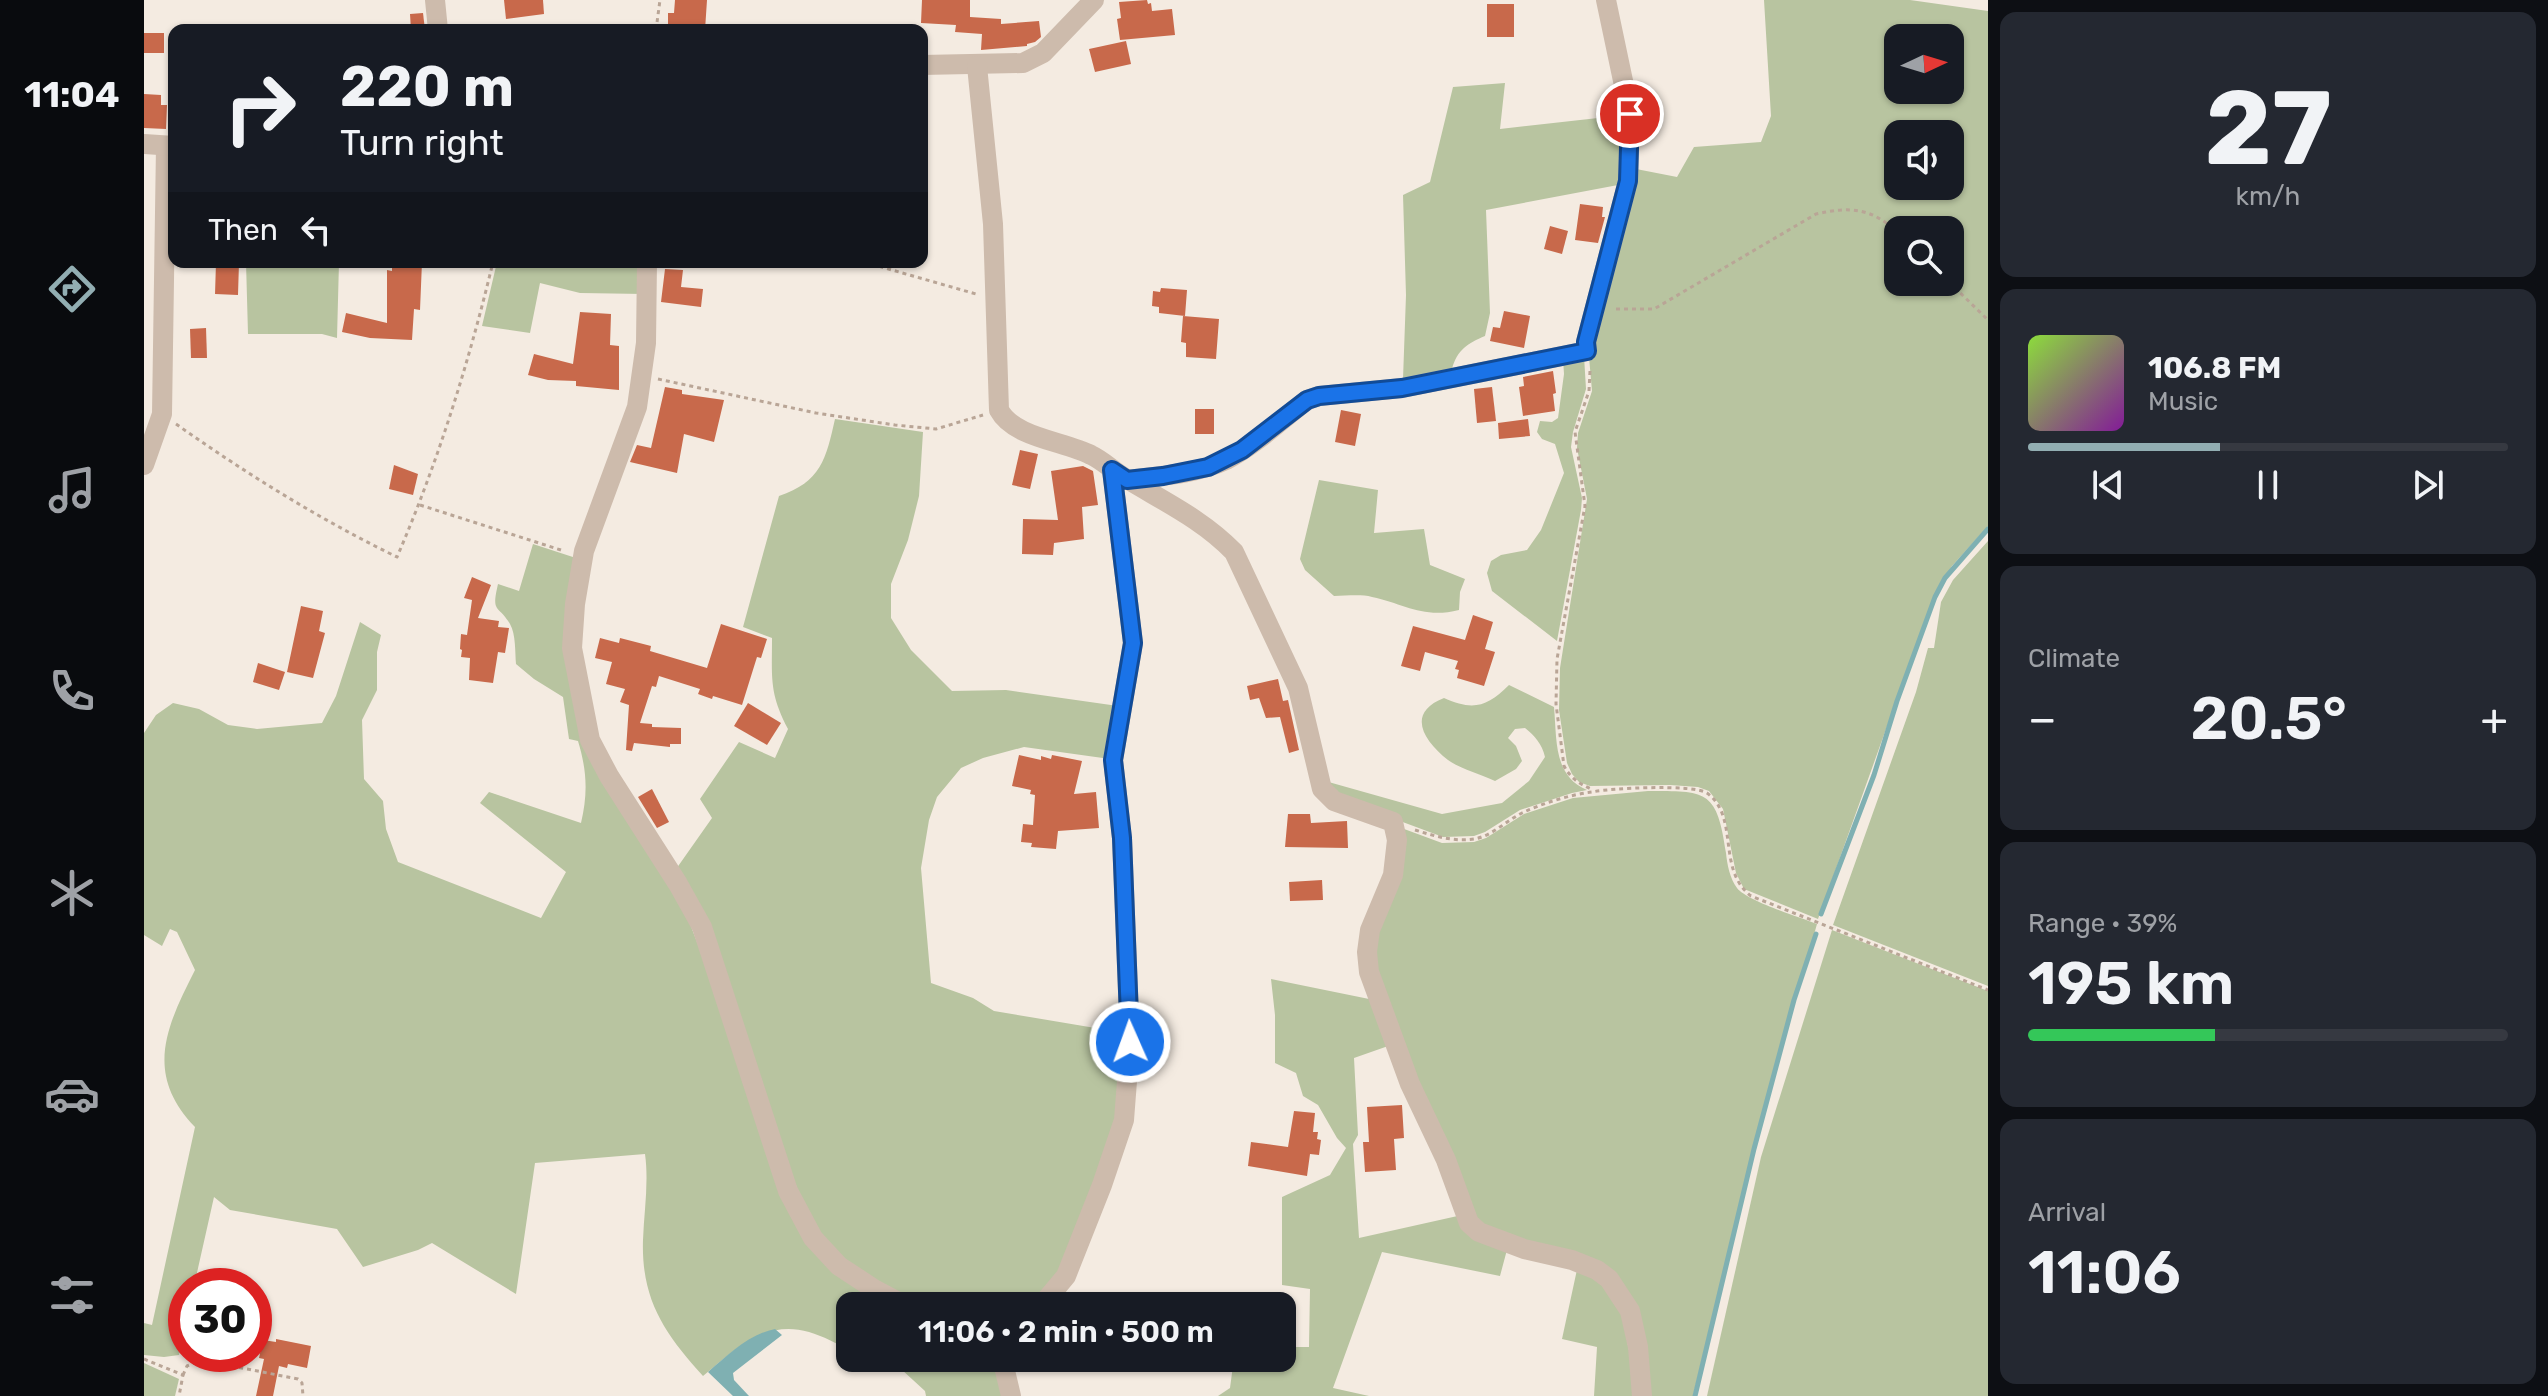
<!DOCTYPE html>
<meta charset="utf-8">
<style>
body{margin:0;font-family:Rubik,sans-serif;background:#242831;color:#f1f3f6;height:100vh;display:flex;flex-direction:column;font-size:30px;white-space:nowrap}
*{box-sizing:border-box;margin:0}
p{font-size:26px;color:#9ea1a6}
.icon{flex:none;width:44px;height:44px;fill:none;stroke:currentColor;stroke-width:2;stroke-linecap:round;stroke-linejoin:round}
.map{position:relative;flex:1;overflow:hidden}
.panel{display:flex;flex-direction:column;gap:12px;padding:12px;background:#0d0f14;width:560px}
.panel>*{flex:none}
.banner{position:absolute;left:24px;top:24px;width:760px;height:244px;border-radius:16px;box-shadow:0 2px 6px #0004;background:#171b24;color:#f1f3f6;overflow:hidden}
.needle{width:52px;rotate:86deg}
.fabs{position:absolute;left:1740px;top:24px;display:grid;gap:16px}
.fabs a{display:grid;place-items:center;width:80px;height:80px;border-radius:16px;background:#171b24;box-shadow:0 2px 6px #0004;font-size:40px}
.speed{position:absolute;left:24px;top:1268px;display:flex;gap:16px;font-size:40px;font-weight:700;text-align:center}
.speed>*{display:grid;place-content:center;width:104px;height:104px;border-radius:50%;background:#171b24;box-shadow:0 2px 6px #0004;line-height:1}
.speed .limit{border:12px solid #d22;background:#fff;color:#111}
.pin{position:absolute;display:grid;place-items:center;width:68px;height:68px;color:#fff;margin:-34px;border:4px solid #fff;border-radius:50%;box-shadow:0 2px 8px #0007}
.me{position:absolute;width:88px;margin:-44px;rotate:358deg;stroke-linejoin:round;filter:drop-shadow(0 0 6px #0008)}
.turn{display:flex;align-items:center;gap:28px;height:168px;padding:0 40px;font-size:36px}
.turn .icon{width:104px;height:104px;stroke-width:2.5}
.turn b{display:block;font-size:56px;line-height:68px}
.then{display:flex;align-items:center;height:76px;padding:0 40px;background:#0003;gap:16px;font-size:30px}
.big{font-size:60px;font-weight:600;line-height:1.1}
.panel .widget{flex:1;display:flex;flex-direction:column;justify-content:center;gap:12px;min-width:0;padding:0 28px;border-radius:16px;background:#242831}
.panel .dial{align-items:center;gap:0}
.dial b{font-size:104px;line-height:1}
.song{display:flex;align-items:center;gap:24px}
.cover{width:96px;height:96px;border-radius:12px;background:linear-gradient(135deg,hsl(90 70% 55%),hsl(290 70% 35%))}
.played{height:8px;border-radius:4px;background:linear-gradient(90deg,#92aeb2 40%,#363941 40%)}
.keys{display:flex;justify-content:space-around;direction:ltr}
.heat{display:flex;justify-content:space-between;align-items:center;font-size:44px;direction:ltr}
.charge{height:12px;border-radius:6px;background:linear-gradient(90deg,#34c759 39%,#363941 0)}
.trip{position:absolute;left:692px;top:1292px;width:460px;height:80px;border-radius:16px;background:#171b24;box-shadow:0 2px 6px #0004;font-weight:600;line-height:80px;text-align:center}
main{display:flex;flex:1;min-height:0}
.menu{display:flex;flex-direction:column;width:144px;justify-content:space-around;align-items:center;background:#090b0e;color:#9ea1a6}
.menu .icon{width:56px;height:56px}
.menu .selected{color:#92aeb2}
.menu b{font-size:36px;color:#f1f3f6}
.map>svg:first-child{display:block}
</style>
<main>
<nav class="menu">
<b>11:04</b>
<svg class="icon selected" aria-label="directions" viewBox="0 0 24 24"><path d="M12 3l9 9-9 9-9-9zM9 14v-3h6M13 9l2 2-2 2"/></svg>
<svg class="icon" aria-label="music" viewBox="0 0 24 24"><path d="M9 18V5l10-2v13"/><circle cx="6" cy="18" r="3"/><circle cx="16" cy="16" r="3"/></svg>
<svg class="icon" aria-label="phone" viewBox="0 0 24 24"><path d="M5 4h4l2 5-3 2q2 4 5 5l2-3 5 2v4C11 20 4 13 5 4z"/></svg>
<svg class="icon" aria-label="climate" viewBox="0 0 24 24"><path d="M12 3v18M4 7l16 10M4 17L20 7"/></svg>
<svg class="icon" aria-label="car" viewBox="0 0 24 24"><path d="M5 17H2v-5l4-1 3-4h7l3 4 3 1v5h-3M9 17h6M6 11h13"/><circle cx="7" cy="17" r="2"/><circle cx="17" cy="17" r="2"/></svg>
<svg class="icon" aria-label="filters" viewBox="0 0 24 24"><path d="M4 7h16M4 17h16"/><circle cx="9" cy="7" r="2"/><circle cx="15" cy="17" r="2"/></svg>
</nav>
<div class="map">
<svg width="1844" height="1396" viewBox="0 0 1844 1396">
<rect width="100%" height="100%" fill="#f4ebe1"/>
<g fill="#b8c4a0" fill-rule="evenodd">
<path d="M1620,0h146l78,11v515l-36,40 -18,29 -116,324 -74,-30 -8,-16 -13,-64 -14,-18 -11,-4 -28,-2 -80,1 -11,-4 -7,-8 -5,-11 -8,-53 1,-42 27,-169 -10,-51 1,-15 14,-42 -3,-34 42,-189 46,9 17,-30 67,-5 10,-26zM1754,38h52v52h-52zM1754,134h52v52h-52zM1754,230h52v52h-52z"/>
<path d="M1361,83l-5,46 125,-14 -7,70 -132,25 4,103 -5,23c-17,7 -28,14 -33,33l-49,10 3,-84 -3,-100 27,-13 23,-95z"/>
<path d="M102,262h93l-2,76 -15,-4h-74z"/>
<path d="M353,262h147v32l-64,-1 -40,-10 -10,50 -48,-7z"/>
<path d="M1440,356l2,33 -13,43 -2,15 11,51 -1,12 -24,131 -65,-50 -5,-18 4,-12 10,-6 26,-5 14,-20 23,-57 -9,-29 -13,-5 -5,-7 3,-11 12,1 6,-4 6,-44 -1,-15z"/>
<path d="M691,419l88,13 -4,64 -11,44 -17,44v34l20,32 41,41 54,-1 112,16 -8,53 -86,-12 -41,11 -22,10 -24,29 -8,23 -8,48 10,115 42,15 21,13 131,22 -5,89 -37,114 -46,70h-125l-30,-16 -67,-56 -141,-362 38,-54 -12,-19 39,-57 36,16 13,-29c-19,-36 -16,-51 -16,-91l-29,-11 36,-131c42,-14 47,-37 56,-77z"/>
<path d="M1175,480l59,10 -4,43 50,-4 6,36 35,14 -5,13 -1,18c-36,9 -54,-6 -87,-13 -11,-3 -26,-1 -38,-1l-29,-26 -5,-11z"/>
<path d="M1844,541v445l-155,-61 83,-233 12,-44h6l7,-46 12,-22z"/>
<path d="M389,544l46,15 -1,148 99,183 134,348 89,68h-50v44c-13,-6 -27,-14 -41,-18 -44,-13 -75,18 -106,44 -38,-42 -62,-76 -60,-136 1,-29 6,-57 2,-86l-110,9 -19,131 -84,-51 -14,7 -55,17 -26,-38 -107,-19 -16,-13 -20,89h-8v38l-7,31 -15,2 -20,-2v-32l8,2 43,-198c-51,-53 -29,-100 0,-157l-18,-38 -7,-3 -8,17 -18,-11v-202l12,-18 17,-12 26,6 29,16 29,4 65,-6 14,-27 24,-74 21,13 -4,17v38l-15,30 2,59 19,22 3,28 12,33 143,56 25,-46 -86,-69 9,-11 92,31c7,-30 6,-52 -3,-82l-9,-2 -6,-42 -29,-18 -18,-15c-1,-11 0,-30 -6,-40 -12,-20 -19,-10 -12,-40l21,7z"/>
<path d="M1365,685l45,22c3,32 -1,69 33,83l-15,3 -52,17 -35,22 -11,4 -31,1 -105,-39 -13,-17 117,33 60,-11 27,-22 16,-24c-3,-13 -10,-21 -20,-29l-10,1 -7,9 8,8 6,15 -6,8 -21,12c-14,-7 -35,-12 -47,-21 -25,-20 -42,-47 -4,-62 29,13 43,9 65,-13z"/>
<path d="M1504,791c59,0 69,-1 78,62 1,11 4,26 11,35 10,13 62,29 80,36l-67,237 -57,235h-47l-22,-104 -142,-62 -108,-252 3,-62 19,-90 46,17 32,-1 12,-4 38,-24 49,-16z"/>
<path d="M1688,930l156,61v405h-281l54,-239z"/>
<path d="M1127,979l103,21 17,45 -37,13 4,77 -5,9 6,94 103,-23 46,31 -8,30 -118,-24 -49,136 36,8h-151l12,-8 4,-30h48v-11h27l1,-58 -28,-4v-88l48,-22 16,-27 -9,-10 -19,-33 -15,-9 -7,-23 -21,-10v-48z"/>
<path d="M1434,1265l40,30 20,101h-44l3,-49 -35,-8z"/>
<path d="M726,1358h127l10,38h-81l-1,-5 -24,-22z"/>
<path d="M0,1363l35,16 -4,17h-31z"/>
</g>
<path fill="#7fb0b2" d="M631,1329l7,6 -49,38 1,7 15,16h-16l-25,-24c20,-17 41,-38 67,-43z"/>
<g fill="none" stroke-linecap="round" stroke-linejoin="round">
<g stroke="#7fb0b2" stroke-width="5">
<path d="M1677,914l53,-139 23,-74 38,-104 10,-19 43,-49"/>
<path d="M1551,1396l59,-247 40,-149 22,-66"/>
</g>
</g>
<g fill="#c8694b">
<path d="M360,0h39l1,14 -38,5z"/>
<path d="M531,0h32l-2,30h-37v-17h6z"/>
<path d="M778,0h48v17l31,2v5l38,-3 2,16 -6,5 -8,2v2l-46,4 1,-16 -27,-2 1,-7 -35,-2z"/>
<path d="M1003,0l1,4 3,-1 1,8 20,-2 3,26 -55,5 -3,-21 4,-1 -2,-16z"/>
<rect x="1343" y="4" width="27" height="33"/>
<path d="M279,13l2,17h-14l-1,-16z"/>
<rect x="0" y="33" width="20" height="20"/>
<path d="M982,41l5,23 -36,8 -6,-23z"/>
<path d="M0,94l17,1v10h6l-1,24 -22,-1z"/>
<path d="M1436,204l23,3 -1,10h3l-7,26 -23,-3z"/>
<path d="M1406,226l18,5 -6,23 -18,-5z"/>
<path d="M72,262h23l-1,33 -23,-1z"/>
<path d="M248,262h30l-2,48 -6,-1 -2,31 -42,-2 -28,-6 4,-19 41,10v-53l5,1z"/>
<path d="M521,269l18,1 -2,17 22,2 -2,18 -40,-5z"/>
<path d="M1017,288l26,2 -2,26 -26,-3v-6l-7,-1 1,-15 7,1z"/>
<path d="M1360,311l26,5 -6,32 -34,-7 3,-14 7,1z"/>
<path d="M436,312l31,2 -1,31 9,1v44l-43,-4v-5l-28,-1 -20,-5 6,-21 39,10z"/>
<path d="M1039,316l36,3 -3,40 -30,-2v-14l-5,-1z"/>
<path d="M62,328l1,30h-16l-1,-29z"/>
<path d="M1409,371l3,22 -3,1 2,17 -32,5 -4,-29 5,-1 -1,-9z"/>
<path d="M521,387l17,3v4l42,6 -10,42 -30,-8 -7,39 -47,-11 7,-17 14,3z"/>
<path d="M1348,387l4,34 -19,2 -3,-34z"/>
<rect x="1051" y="409" width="19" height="25"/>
<path d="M1197,410l20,4 -6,32 -20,-4z"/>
<path d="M1384,419l2,17 -31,3 -1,-16z"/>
<path d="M876,450l18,4 -8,35 -18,-4z"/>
<path d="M250,465l24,9 -5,21 -24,-6z"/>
<path d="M939,466l10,5 5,34 -16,2 2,32 -30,4 -1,12 -31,-1 1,-35 35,1 -7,-49z"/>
<path d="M328,577l19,8 -13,33 21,3 -1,6 11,1 -4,25 -7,-1 -5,31 -24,-3 1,-22 -9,-1 1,-7 -2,-1 1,-15 6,1 5,-35 -8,-2z"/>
<path d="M157,606l22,5 -4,20 6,2 -12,45 -26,-6z"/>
<path d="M1329,615l20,7 -8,27 10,3 -11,34 -27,-8 2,-8 -4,-1 3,-8 -33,-9 -5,19 -19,-5 12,-40 52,14z"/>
<path d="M577,624l46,15 -6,19 -4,-1 -15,48 -29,-9 -1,3 -14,-5 2,-5 -41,-13 -3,11 -4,-1 -12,37 12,1v3l29,1v16h-11v3l-36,-4 -2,8 -6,-1 3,-45 -9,-3 5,-13 -19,-5 6,-22 -17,-4 5,-20 19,5 1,-5 31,8 -1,5 57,17z"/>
<path d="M114,663l27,9 -6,18 -26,-8z"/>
<path d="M1134,679l5,22 5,-1 11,50 -10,3 -9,-36 -14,1 -7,-20 -9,2 -3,-14z"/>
<path d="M604,703l33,20 -14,22 -33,-19z"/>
<path d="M875,755l22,5v-4l10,3 1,-4 30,6 -8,33 22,-2 3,36 -41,3 -2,18 -25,-2 1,-4 -11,-1 2,-18 10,1 2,-30 -5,-1 1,-4 -19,-4z"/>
<path d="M508,789l17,33 -12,6 -19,-31z"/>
<path d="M1144,814h22l1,9 36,-2 1,27 -63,-1z"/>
<path d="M1178,880l1,20 -33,1 -1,-19z"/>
<path d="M1258,1105l2,33 -10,1 2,31 -31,2 -2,-30h6l-2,-35z"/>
<path d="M1150,1111l21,2 -2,19h5l-1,7 4,1 -2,15 -9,-1 -3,22 -59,-10 3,-24 37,5z"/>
<path d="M132,1339l35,7 -4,22 -19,-4 -1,4 -8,-2 -6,30h-17l8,-37 -5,-1 4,-18 13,2z"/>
</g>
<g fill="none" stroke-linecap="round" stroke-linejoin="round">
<g stroke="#b9a596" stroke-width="3" stroke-dasharray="4 4" stroke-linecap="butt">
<path d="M512,30l4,-30"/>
<path d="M720,262l112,32"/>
<path d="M1805,282l39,38"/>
<path d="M1472,309h38l162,-95c35,-8 56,-6 82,19"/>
<path d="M1446,371l-1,20 -14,41 10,74 -28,153 -1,45 8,62c7,13 16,18 29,24"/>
<path d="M514,379l158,34 79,12 41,4 47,-14"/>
<path d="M32,424c71,50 143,95 221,133 41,-95 72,-195 96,-295"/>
<path d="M276,505l144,46"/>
<path d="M1271,830c20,6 38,12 59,9 18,-3 32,-18 48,-26 21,-10 47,-18 70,-21 19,-4 101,-8 115,1 33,24 9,76 44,103l237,94"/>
<path d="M0,1359l39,16 -4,21"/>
<path d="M39,1375l4,-9 14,-6 97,19 4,4 1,13"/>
</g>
<g stroke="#cdbbac" stroke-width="20">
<path d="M291,0l3,30"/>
<path d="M778,65l101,-2 20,-10 51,-53"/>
<path d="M833,66l16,158 6,186c15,28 65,31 92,45 13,6 23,17 36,24 38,23 76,41 107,73l64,136 24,101 12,12 59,21 4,18 -4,35 -23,55 -3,22 2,20 41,112 36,76 23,63 10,9 45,17 48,11 25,10 12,9 21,32 8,36 4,49"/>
<path d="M503,262l-1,81 -9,64 -53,144 -9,53 -3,44 18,92 19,36 69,108 24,43 86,264 25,47 26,28 35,23 32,17"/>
<path d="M0,465l18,-51 4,-268"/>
<path d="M983,480c33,-4 69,-6 99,-20 29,-15 55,-40 81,-60l12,-4 83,-8 185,-37 -1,-9 42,-161 2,-67 -24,-114"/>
<path d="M897,1306l25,-30 36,-91 22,-65 6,-78 -8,-204 -9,-78 20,-117 -21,-173"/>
<path d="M858,1358l9,38"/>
</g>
<path stroke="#cdbbac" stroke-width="20" d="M0,144l30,2"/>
</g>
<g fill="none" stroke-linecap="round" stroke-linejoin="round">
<defs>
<path id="route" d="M986,1042l-8,-204 -9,-78 20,-117 -21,-173 15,10 36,-4 45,-9 34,-17 65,-50 12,-4 83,-8 185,-37 -1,-9 42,-161 2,-67"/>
</defs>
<use href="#route" stroke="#114b97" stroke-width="20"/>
<use href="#route" stroke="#1a73e8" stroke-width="14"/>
</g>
</svg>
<div class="fabs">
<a><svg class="needle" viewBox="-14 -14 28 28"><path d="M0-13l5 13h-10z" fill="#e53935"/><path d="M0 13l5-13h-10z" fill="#9ea1a6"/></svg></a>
<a><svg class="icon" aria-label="sound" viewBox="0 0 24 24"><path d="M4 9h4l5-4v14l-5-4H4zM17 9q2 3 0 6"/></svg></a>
<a><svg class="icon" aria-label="search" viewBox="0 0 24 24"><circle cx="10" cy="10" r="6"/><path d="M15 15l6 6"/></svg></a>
</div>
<div class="speed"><div class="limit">30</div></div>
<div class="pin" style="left:1486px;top:114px;background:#d93025"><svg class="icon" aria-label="arrive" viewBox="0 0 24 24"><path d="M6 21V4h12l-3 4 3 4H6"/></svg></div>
<svg class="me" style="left:986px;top:1042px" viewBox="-20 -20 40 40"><circle r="17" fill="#1a73e8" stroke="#fff" stroke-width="3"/><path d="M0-11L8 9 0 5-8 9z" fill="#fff"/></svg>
<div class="trip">11:06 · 2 min · 500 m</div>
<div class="banner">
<div class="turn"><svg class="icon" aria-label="right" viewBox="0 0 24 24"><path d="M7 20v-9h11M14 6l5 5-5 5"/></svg><div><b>220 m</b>Turn right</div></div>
<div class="then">Then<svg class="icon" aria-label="left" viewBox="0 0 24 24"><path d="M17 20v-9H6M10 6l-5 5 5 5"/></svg></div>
</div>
</div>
<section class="panel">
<div class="widget dial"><b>27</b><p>km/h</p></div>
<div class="widget">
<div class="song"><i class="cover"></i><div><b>106.8 FM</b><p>Music</p></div></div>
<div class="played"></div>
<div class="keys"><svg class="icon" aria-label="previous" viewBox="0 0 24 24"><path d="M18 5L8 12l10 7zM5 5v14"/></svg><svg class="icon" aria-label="pause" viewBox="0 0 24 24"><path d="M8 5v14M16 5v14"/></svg><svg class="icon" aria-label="next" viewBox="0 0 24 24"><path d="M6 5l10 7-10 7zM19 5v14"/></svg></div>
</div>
<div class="widget"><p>Climate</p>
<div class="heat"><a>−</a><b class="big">20.5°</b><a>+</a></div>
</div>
<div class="widget"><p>Range · 39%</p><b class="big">195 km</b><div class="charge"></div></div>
<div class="widget"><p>Arrival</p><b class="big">11:06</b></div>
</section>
</main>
